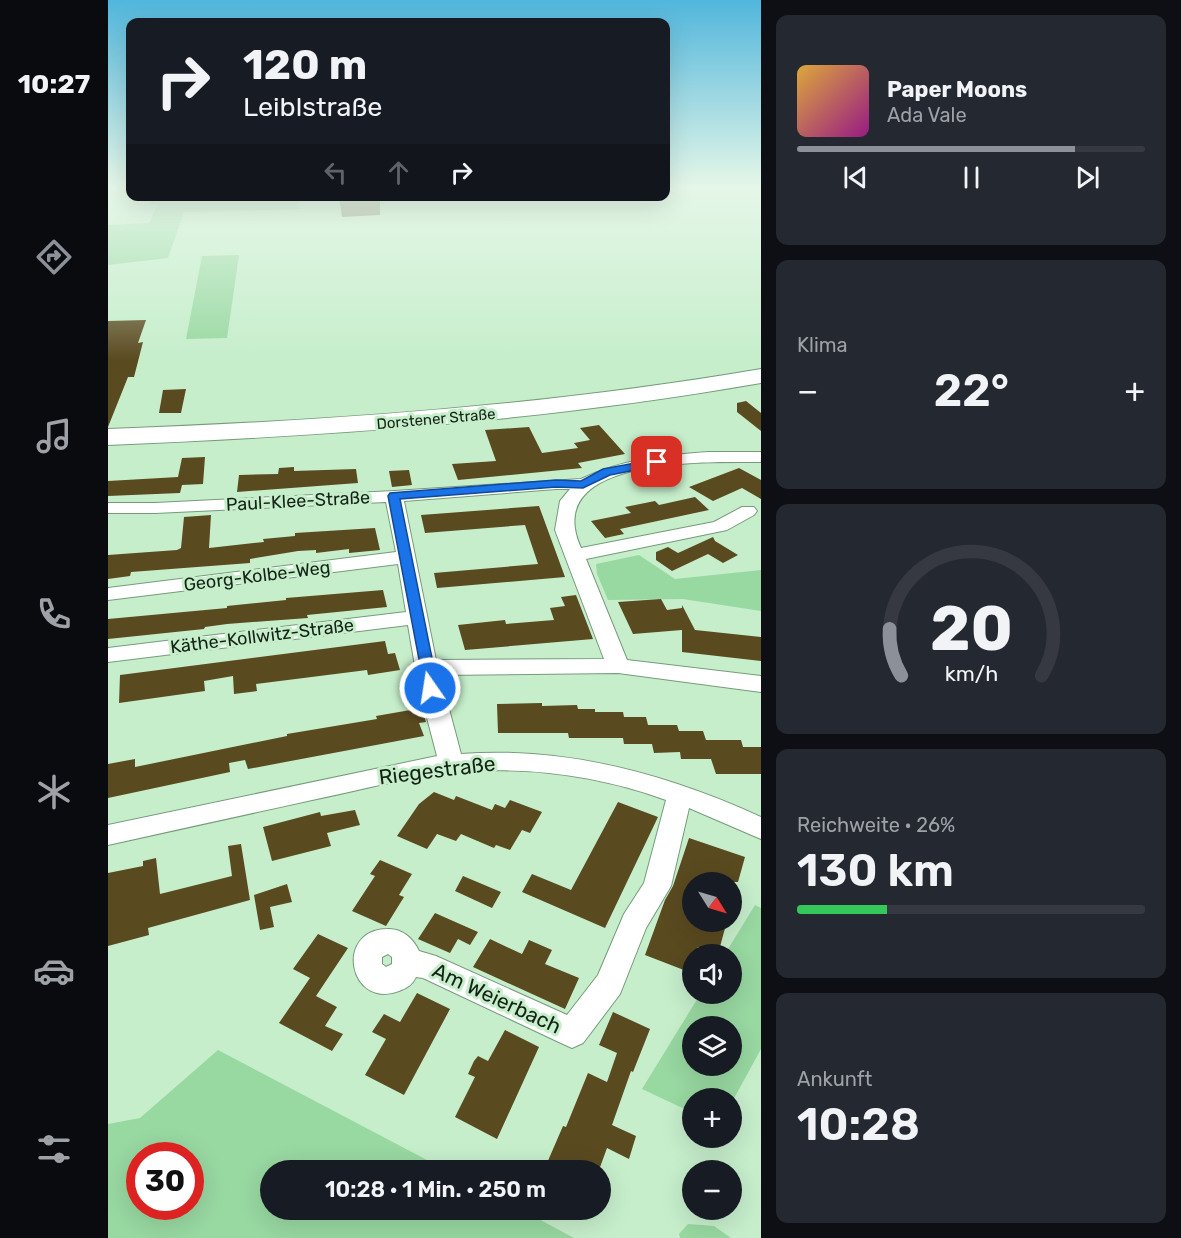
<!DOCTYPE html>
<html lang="de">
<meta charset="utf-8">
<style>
body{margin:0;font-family:Rubik,sans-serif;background:#242831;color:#f1f3f6;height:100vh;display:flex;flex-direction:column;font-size:22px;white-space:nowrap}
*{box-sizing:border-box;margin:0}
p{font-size:20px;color:#9ea1a6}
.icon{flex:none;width:33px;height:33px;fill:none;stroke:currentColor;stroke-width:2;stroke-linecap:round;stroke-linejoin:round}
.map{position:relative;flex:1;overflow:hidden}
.sheet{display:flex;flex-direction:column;gap:15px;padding:15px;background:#0d0f14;width:420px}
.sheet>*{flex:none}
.hud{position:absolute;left:18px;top:18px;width:544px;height:183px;border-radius:12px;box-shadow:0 6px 24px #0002;background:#171b24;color:#f1f3f6;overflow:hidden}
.needle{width:39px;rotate:127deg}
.buttons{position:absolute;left:574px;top:872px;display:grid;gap:12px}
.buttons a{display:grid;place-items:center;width:60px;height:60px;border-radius:50%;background:#171b24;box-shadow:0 6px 24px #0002;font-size:30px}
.speed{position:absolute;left:18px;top:1142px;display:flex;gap:12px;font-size:30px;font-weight:700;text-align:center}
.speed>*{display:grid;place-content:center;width:78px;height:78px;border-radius:50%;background:#171b24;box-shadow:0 6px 24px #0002;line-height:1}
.speed .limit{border:9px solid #d22;background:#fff;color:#111}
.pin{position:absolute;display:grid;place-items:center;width:51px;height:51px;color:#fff;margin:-26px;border-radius:12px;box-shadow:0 3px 9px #0006}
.me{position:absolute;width:66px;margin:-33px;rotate:347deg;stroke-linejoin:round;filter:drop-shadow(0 0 4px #0008)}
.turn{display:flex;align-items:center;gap:21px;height:126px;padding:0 18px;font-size:27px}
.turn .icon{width:78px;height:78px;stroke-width:2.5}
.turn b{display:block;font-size:42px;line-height:51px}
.lanes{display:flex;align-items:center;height:57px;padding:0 18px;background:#0003;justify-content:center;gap:30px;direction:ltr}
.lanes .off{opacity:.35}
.big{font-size:45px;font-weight:600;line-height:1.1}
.sheet .widget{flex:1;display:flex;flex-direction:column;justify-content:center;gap:9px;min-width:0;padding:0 21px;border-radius:12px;background:#242831}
.sheet .dial{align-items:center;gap:0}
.dial svg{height:156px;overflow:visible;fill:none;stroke:#363941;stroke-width:7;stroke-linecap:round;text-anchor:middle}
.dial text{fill:#f1f3f6;stroke:none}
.song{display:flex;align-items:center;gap:18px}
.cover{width:72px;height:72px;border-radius:9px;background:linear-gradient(135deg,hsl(40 70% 55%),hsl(310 70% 35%))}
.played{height:6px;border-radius:3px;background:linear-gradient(90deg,#8c9099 80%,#363941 80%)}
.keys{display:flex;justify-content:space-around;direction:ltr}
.heat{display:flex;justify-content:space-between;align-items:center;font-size:33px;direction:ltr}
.charge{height:9px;border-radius:4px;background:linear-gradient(90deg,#34c759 26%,#363941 0)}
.trip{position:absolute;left:152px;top:1160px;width:351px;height:60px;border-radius:30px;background:#171b24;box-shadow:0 6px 24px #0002;font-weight:600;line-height:60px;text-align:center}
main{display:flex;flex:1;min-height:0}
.tab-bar{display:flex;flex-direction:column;width:108px;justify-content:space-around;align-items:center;background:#090b0e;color:#9ea1a6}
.tab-bar .icon{width:42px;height:42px}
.tab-bar .selected{color:#8c9099}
.tab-bar b{font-size:27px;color:#f1f3f6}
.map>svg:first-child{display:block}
</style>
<main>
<nav class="tab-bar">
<b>10:27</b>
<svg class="icon selected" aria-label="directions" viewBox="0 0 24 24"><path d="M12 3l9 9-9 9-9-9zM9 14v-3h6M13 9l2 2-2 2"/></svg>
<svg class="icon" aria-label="music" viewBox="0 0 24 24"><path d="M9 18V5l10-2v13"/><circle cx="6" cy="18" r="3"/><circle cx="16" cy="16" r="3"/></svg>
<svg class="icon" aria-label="phone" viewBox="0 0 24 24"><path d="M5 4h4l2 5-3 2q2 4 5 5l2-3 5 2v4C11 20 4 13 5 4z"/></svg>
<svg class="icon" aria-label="climate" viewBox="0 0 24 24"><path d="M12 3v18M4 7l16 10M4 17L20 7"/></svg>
<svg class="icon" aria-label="car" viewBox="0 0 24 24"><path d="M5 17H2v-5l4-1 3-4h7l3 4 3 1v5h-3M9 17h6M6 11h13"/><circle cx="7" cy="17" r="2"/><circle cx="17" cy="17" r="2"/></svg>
<svg class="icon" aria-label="filters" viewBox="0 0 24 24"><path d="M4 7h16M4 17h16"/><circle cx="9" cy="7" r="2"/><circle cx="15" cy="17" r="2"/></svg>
</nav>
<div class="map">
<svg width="653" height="1238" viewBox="0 0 653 1238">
<rect width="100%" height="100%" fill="#c6eecb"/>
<g fill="#98d8a1" fill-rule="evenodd">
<path d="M46,197v-1l155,1 -14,8 9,4 -120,3 -16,46 -60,7v-40l41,-2 9,-19h-8z"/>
<path d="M131,255l-12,83 -41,1 16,-83z"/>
<path d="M531,555l36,24 86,-9v41l-78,-12 -75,1 -11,-26 -1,-10z"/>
<path d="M647,905l6,3v141l-29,53v-4h-39v15l-51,-24 59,-96h31v-39h-7zM585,1026h39v39h-39z"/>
<path d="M110,1050l228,120h-176v39h250l54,29h-466v-114l32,-6zM32,1155h50v51h-50z"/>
<path d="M580,1224l26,2 17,12h-51l-1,-4z"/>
</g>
<g fill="#5a4a20">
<path d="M241,196h31v19l-38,2 -3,-20z"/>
<path d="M38,320l-8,23 5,-1 -9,35h-6l-20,50v-106z"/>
<path d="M78,389l-5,24h-22l4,-23z"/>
<path d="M638,401l15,12v18l-24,-19v-9z"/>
<path d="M491,425l26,29 -47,9 4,5 -124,12 -6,-16 44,-3 -11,-31 44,-3 13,26 36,-5 -4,-5 16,-3 -10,-12z"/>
<path d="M97,457l-2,27 -21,1 -2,8 -72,3v-15l70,-4 4,-19z"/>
<path d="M186,467v4l62,-2 2,14 -121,9 2,-17 39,-1 1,-6z"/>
<path d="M631,468l22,12v19l-19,-11 -29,13 -24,-14z"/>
<path d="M301,470l3,15 -20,2 -3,-16z"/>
<path d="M587,497l14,13 -89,19 4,5 -19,4 -14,-17 40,-8 -6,-6 30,-6 4,4z"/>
<path d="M431,506l26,71 -128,11 -3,-15 104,-9 -13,-39 -100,8 -4,-18z"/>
<path d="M103,515l-2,33 55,-6 -1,-3 32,-3v-3l80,-5 5,22 -31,3v-4l-33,4v-3l-18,1 -48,8v4l-119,9 -1,4 -22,3v-24l69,-5 4,-2 3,-31z"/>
<path d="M605,537l2,4 23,14 -15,8 -15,-9 -36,17 -16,-11v-8l12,-5 10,6z"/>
<path d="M275,590l4,17 -80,8 1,3 -81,6 -22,3 -1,2 -96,10v-20l119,-11v-2l59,-6v-2z"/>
<path d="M468,595l17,44 -128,11 -7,-25 47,-5 1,4 48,-4 -4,-12 15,-2 -4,-9z"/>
<path d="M553,599l6,11 15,-2v-3l13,25 66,7v24l-79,-9v-22l-49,4 -15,-32z"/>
<path d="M277,641l3,13 7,-1 5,17 -32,5 -1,-5 -111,14 1,7 -23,3 -1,-18 -29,5 1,10 -86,12 1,-28z"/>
<path d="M434,703v3l35,-1 1,4h17v3h28l1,5h22l2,8h29l2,6h24l3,9h35l2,7h18v27h-45l-5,-15h-30l-1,-7 -26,1 -2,-9h-28l-1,-6h-54l-1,-5h-70l-1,-29z"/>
<path d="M314,708l4,14 -7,1 5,13 -176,33 -3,-9 -16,3 1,9 -122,26v-34l27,-5v8l152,-31v-2l90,-15 -1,-3z"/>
<path d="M326,792l20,8 2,-4 36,14 3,-6 10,4 5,-8 32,12 -12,21 -8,-3 -12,20 -14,-5 -2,3 -33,-14 -5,7 -19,-7 -10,15 -30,-13 22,-32z"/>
<path d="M510,802l40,15 -53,111 -83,-36 10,-18 39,16z"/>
<path d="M247,810l5,15 -33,8 4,13 -59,15 -9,-34 57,-15 1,4z"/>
<path d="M581,838l56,19 -7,25h-45v39h34l-9,33 -20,-7 -3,7h-2l-4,18 -44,-17 20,-55 8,-14z"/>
<path d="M133,844l9,56 -102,28 1,7 -41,11v-73l35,-7v-5l13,-3 4,36 72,-18 -4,-30z"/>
<path d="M272,860l32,14 -13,21 5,2 -18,29 -34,-15 23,-35 -5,-2z"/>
<path d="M355,876l38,16 -9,16 -37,-17z"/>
<path d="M179,884l5,18 -22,5 4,20 -14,3 -6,-35z"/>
<path d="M327,913l43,19 -8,13 -12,-6 -8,14 -32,-14z"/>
<path d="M210,934l30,14 -32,48 21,11 -12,19 18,8 -11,17 -53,-28 31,-45 -17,-9z"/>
<path d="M382,939l32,15 7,-14 23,10 -7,14 34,14 -14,31 -92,-42z"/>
<path d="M309,993l33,16 -46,86 -39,-20 21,-36 -14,-7 12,-18 16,8z"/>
<path d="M505,1012l37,17 -17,43 -2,-1 -19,54 24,11 -7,23 -22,-11 -8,22h-55l19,-44 3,1 22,-54 19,9 10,-29 -18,-8z"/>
<path d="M397,1030l34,17 -42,92 -42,-22 20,-40 -7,-3 6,-13 4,-5 10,5z"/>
</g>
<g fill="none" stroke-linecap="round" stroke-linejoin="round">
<defs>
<path id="minor" d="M601,452h52v10c-51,0 -222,-7 -180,86l133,-26 28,-15h12l3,4 -3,4 -27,15 -141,29 41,101 134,16v16l-143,-19 -178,2 21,79c105,-8 206,20 300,63v22l-72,-31 -18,78 -25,42 -26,66 -37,49 -11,5 -11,-5 -138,-65 -7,-1c-4,8 -9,11 -17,14 -50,19 -65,-61 -12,-62 15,-1 26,9 32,22l17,5 131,59 31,-40 26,-61 20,-31 22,-83c-65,-24 -137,-34 -206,-28 -50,4 -99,18 -148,28 -68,15 -136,30 -204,45v-20l329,-69 -23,-88 1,-2 -7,-41 -300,37v-14l298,-36 -8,-48 -290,36v-12l288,-36 -10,-50 -231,11h-47v-10h47l239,-12 187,-12c41,-20 83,-24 128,-27zM448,489h14l-10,12 -5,29 49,129 -168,1 -32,-159zM280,954l4,3v7l-6,3 -4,-3v-7z"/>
<path id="primary" d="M653,369v14c-217,38 -434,53 -653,62v-16c219,-8 436,-23 653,-60z"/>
</defs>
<use href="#minor" stroke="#769b7b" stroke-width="2"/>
<use href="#primary" stroke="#769b7b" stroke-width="2"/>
<use href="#minor" fill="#fff" fill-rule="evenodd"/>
<use href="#primary" fill="#fff" fill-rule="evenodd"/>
</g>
<linearGradient id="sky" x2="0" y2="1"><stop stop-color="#51b6dc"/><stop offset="0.52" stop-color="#e5f7e8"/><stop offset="1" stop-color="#e5f7e8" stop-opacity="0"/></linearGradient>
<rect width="653" height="360" fill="url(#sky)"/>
<path fill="#1a73e8" stroke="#114b97" stroke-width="1.5" d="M549,459l6,3 -2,3 -51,10 -27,13 -27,-1 -156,12 38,189 -3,3h-10l-37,-195 2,-3 166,-13 25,1 22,-12z"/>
<g text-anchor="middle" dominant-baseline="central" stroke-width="6" stroke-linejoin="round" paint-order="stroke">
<g font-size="15" fill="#142316" stroke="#c6eecb">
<text transform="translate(328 419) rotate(-5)">Dorstener Straße</text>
</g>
<g font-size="18" fill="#142316" stroke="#c6eecb">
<text transform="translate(190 501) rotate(-3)">Paul-Klee-Straße</text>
<text transform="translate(149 576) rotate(-7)">Georg-Kolbe-Weg</text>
<text transform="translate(154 636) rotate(-7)">Käthe-Kollwitz-Straße</text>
</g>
<g font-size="21" fill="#142316" stroke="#c6eecb">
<text transform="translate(329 770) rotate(-7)">Riegestraße</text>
<text transform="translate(389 998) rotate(25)">Am Weierbach</text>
</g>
</g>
</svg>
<div class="buttons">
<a><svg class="needle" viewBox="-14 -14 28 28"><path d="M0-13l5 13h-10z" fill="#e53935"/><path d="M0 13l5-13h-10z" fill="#9ea1a6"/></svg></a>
<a><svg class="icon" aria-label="sound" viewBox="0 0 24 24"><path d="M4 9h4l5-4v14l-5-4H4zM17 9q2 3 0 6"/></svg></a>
<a><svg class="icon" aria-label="layers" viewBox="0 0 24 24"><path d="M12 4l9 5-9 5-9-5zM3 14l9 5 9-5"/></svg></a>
<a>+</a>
<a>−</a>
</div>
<div class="speed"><div class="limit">30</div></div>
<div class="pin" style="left:549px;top:462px;background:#d93025"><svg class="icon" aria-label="arrive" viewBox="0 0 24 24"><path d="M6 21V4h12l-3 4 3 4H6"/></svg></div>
<svg class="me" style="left:322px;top:688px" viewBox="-20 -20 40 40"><circle r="17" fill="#1a73e8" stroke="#fff" stroke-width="3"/><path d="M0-11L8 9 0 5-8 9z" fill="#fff"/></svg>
<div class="trip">10:28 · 1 Min. · 250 m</div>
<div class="hud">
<div class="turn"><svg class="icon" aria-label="right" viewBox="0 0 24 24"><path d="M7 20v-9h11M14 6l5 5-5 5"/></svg><div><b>120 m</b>Leiblstraße</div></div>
<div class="lanes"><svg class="icon off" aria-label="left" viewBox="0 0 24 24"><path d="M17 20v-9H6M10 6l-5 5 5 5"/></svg><svg class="icon off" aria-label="ahead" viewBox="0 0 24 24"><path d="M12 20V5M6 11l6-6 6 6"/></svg><svg class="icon" aria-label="right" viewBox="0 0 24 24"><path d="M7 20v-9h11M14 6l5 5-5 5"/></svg></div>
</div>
</div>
<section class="sheet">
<div class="widget">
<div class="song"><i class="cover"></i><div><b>Paper Moons</b><p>Ada Vale</p></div></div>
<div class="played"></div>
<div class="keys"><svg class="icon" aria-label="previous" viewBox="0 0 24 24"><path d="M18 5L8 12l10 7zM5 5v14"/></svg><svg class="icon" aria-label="pause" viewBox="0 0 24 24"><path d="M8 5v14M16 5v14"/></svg><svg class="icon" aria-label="next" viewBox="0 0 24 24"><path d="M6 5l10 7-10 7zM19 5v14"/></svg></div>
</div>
<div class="widget"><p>Klima</p>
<div class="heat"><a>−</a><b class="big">22°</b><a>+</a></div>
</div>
<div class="widget dial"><svg viewBox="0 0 100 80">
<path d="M14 69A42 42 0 1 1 86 69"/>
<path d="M14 69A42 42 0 0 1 8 45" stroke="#8c9099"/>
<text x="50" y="56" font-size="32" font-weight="700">20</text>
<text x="50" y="72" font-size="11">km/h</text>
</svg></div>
<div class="widget"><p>Reichweite · 26%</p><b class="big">130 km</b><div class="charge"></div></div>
<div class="widget"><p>Ankunft</p><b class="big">10:28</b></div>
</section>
</main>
